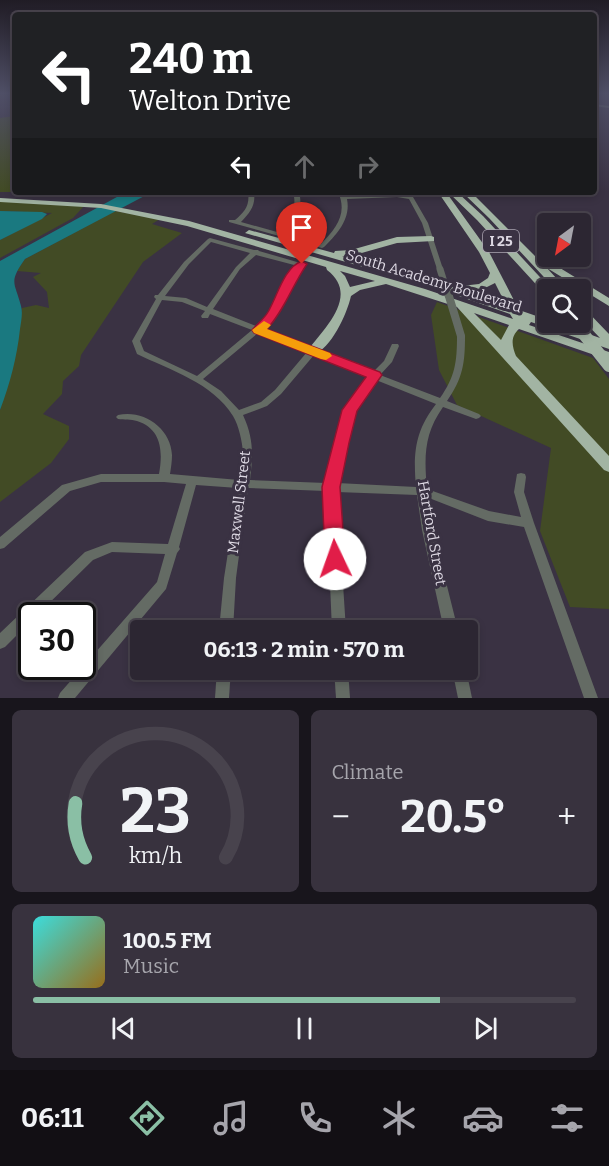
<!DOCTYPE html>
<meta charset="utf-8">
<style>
body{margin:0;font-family:Bitter,serif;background:#38323e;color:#f1f3f6;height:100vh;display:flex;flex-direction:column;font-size:22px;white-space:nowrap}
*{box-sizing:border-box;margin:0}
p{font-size:20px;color:#a6a5ac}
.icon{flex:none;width:33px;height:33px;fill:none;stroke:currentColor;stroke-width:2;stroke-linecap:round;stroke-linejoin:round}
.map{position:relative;height:698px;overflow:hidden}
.panel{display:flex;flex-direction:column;gap:12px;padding:12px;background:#18151c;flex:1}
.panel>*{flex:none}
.hud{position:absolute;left:12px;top:12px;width:585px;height:183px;border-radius:6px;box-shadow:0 3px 9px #0003,0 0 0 2px #48434d;background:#202124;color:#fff;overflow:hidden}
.needle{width:39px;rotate:212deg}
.buttons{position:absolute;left:537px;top:213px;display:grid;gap:12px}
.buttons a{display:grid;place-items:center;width:54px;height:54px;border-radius:6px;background:#2c2632;box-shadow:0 3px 9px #0003,0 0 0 2px #48434d;font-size:30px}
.speed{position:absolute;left:18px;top:602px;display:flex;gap:12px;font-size:30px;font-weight:700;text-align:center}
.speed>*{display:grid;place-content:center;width:78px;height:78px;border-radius:50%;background:#2c2632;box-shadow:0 3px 9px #0003,0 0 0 2px #48434d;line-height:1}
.speed .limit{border:3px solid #111;border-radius:9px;background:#fff;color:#111}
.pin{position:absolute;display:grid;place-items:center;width:51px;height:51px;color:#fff;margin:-62px -26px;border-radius:50% 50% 50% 0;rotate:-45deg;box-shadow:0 0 6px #0007}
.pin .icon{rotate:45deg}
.me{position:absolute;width:66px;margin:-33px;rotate:357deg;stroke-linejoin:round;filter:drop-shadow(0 0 4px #0008)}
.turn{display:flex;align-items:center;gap:21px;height:126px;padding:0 18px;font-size:27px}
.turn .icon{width:78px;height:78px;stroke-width:2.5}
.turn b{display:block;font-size:42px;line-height:51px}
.lanes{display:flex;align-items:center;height:57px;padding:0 18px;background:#0003;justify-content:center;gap:30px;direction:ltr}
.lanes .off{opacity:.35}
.big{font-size:45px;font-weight:700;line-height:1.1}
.panel .card{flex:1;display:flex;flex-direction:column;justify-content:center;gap:9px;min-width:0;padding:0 21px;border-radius:9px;background:#38323e}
.panel .dial{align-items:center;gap:0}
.dial svg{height:156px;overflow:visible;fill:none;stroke:#48434d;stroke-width:7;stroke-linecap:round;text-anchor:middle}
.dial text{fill:#f1f3f6;stroke:none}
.song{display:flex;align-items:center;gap:18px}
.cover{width:72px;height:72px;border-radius:9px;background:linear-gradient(135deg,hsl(180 70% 55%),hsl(40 70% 35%))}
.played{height:6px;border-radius:3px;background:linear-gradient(90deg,#8abfa5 75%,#48434d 75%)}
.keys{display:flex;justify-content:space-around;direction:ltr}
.heat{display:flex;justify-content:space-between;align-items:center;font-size:33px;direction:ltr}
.panel .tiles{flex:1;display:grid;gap:12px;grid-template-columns:1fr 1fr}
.card:last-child{grid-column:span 2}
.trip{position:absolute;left:130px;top:620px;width:348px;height:60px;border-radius:6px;background:#2c2632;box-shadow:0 3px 9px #0003,0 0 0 2px #48434d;font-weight:700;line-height:60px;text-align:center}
.menu{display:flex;height:96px;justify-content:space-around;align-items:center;background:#120f14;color:#a6a5ac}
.menu .icon{width:42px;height:42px}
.menu .on{color:#8abfa5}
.menu b{font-size:27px;color:#f1f3f6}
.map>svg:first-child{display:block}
</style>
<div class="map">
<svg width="609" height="698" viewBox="0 0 609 698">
<rect width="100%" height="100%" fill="#3a3243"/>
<g fill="#424b25">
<path d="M15,116v76h-15v-74z"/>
<path d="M0,201l84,5 -11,12 -73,40v-18l52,-27 -52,-2z"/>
<path d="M115,211l45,8 -8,5 30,9 -39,29 -62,93 -2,11 -16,15 -1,13 -19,20 26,12v13l-18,24 -51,39v-92l15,-57 7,-45 14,-3 13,3 -2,-16 -14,-15 8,-4 -24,-2 8,-12z"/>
<path d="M437,302l156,56 16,21v230l-39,-2 -30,-76 11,-83 -94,-43 -18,-35 -8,-55z"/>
</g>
<g fill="#1a7980">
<path d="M126,192h26l-127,67c-17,24 -10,23 -4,47 2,7 0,16 -1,23 -3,28 -10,55 -20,81v-149z"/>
<path d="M0,211l42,1 5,2 -5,5 -42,21z"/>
</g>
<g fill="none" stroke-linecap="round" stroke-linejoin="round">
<g fill="#646b64" fill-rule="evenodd">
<path d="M594,104l15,2v2l-15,-2z"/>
<path d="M248,192h6c2,13 -4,21 -13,30l36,10c12,-12 21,-22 16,-40h6c5,18 -4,29 -17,41l39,11c15,-16 27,-30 17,-52h6l1,3 52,-2 16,4 15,26 15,46 -3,2 -3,-2 -15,-46 -13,-24 -12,-2 -50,2c4,20 -10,35 -23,48l-2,1 -93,-26v-2h6c10,-8 15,-15 13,-28z"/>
<path d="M210,238l44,12h4l1,1 45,13 1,1 -13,16 -16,36 -13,12 110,43 11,-11 8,-17h6l1,2 -7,16 -12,13 60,23c15,-21 17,-36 17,-62l1,-2h6l1,2c0,27 -2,42 -18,65l32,13 2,2 -2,2 -3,1 -33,-12c-19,27 -19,49 -16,82l62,22 32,6 -7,-25 3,-18 4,-1 4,1 1,3 -2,15 10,31 64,175h-14l-60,-171 -36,-6 -59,-23 11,60 18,72h-14l-22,-100 -5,-35 -80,-3 9,138h-14l-6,-139 -78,-3 -12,90 -3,52h-14l5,-52 14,-90 -42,-3 -17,62 1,2 -3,4 -11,36 -91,109h-17l2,-5 97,-111 8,-28 -53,-2 -19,8 -56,55h-5v5l-27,27 -5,2v-16l85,-81 27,-10 56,2 18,-60 -22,-2h-63l-31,9 -66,57 -4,1v-12l62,-52 39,-11h58c4,-22 3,-45 -22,-53 -6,-2 -13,-1 -19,-2l-2,-2 2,-2c25,-6 53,13 54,40 0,6 -1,13 -2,19l69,6c1,-9 4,-19 4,-28 -1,-11 -4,-26 -10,-36 -20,-33 -63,-46 -96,-62l-5,-13 24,-42 -2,-2 1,-2h3l26,-33 24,-23zM211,242l39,11 -14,14 -29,40 -21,-9 -21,-2 24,-32zM256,255l42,11 -13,15 -16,35 -13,10 -43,-17 27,-40zM162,300l20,2 23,9 -4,5 1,2h6l2,-4 42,16 -55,46 -53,-25 -4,-10zM258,333l49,19 -32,38 -14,12 -22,8 -18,-19 -18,-12zM314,355l55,22 -22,31 -7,13 -14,62 -76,-3c3,-25 4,-41 -7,-65l24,-9 14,-12zM376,380l60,24c-21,27 -23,49 -20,83l-79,-4 13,-62 4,-10z"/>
<path d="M217,669h14l-2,29h-14z"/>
<path d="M334,669h14l2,29h-14z"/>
<path d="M452,669h14l6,29h-14z"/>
</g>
<g fill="#a2b4a3" fill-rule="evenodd">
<path d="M438,192h8l43,60 30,58 29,10v2h7l45,16 -20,-21v-10l4,1 25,26v15l-78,-27 -2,3 80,27v8l-90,-31c-9,8 -7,17 -3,27l93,100v16l-5,-2 -147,-163 -71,-23 -26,6 -9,6c-4,18 -20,53 -38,59l-6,-4c18,-23 53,-56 20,-81l-1,-3 -139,-41 -86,-18 -101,-6v-4l101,6 88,17 236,68 88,30 -3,-5 -77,-27 -188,-54 4,-3 85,23 1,-2 16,-1 46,-13 34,-1 3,1v4l-37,2 -46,13h-9l110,31 27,-3 9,-6 2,-5 -11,-21zM340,271l35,10 -25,6 -5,-11zM495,283l11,22 -42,-14 17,-1zM474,313l35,12 -8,15z"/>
<path d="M448,192h9l26,24 69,74h-4v4l-4,-1 -67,-73z"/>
<path d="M462,192h9l69,69 7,-1 62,38v8l-62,-38 20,22h-11l-67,-72z"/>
</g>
<path stroke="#646b64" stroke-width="7" d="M440,269l8,26"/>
<path stroke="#646b64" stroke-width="8" d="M448,293l13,43"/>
<path stroke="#a2b4a3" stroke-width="12" d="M574,322l35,44"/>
</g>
<linearGradient id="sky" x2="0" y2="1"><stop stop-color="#201c25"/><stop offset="0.49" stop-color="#4f4f66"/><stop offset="1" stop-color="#4f4f66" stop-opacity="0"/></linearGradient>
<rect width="609" height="191" fill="url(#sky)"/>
<path fill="#e11d48" stroke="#92132f" stroke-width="1.5" d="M302,261l5,3c-15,22 -23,47 -40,65l113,43 2,3 -25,36 -8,32 -9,44 5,72 -3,6 -7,2 -7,-2 -3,-6 -3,-72 20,-77 24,-33 -112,-44 -2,-3c5,-6 12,-11 16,-18 9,-15 16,-45 34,-51z"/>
<path fill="#f59e0b" d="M264,321l7,4 -4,4 63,24 2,3 -6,4 -5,-1 -67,-26 -2,-3z"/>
<g text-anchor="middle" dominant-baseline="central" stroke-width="6" stroke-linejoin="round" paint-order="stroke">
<rect fill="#3a3243" stroke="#aca6b3" stroke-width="1.5" x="483" y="230" width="36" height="22" rx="4.5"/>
<g font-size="14" font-weight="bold" fill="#ddd8e3">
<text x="501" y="241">I 25</text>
</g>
<g font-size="15" fill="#ddd8e3" stroke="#3a3243">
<text transform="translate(434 281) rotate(17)">South Academy Boulevard</text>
<text transform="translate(239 502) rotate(-83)">Maxwell Street</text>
<text transform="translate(432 533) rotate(80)">Hartford Street</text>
</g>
</g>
</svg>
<div class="buttons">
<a><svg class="needle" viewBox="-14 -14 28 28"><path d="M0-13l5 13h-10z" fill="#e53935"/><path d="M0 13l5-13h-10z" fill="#a6a5ac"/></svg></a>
<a><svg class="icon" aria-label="search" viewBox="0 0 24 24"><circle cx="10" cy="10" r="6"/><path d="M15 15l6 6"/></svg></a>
</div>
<div class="speed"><div class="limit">30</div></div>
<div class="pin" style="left:302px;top:264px;background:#d93025"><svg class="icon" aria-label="arrive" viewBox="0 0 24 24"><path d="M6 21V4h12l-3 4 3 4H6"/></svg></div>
<svg class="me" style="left:335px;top:559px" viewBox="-20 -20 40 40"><circle r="19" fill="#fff"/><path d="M0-13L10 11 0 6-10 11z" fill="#e11d48"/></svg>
<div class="trip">06:13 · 2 min · 570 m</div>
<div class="hud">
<div class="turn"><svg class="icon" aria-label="left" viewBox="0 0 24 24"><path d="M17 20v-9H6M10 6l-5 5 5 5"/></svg><div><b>240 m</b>Welton Drive</div></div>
<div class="lanes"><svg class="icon" aria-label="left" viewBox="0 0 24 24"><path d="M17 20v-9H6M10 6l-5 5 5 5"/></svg><svg class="icon off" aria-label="ahead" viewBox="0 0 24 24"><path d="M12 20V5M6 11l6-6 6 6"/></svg><svg class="icon off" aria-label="right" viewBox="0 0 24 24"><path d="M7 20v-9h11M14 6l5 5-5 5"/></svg></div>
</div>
</div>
<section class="panel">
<div class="tiles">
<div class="card dial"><svg viewBox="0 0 100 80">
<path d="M14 69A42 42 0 1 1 86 69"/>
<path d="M14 69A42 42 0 0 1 9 41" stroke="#8abfa5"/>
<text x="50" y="56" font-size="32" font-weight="700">23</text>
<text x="50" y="72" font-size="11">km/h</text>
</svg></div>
<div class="card"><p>Climate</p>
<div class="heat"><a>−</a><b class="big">20.5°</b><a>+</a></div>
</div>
<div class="card">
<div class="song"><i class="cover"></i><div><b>100.5 FM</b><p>Music</p></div></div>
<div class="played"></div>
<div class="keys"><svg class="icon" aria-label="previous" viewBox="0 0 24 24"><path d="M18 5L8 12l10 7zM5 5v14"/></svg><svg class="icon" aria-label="pause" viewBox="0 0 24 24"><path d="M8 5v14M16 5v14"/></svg><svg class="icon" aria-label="next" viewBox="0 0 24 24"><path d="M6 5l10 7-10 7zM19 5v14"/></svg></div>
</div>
</div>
</section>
<nav class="menu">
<b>06:11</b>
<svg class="icon on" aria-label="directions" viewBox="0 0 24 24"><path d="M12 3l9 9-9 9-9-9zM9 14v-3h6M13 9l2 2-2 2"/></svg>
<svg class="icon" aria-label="music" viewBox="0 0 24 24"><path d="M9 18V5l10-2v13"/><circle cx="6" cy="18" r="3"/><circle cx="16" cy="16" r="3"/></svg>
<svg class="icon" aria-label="phone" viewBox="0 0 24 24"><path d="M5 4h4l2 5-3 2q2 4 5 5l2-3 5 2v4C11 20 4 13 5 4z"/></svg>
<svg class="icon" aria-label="climate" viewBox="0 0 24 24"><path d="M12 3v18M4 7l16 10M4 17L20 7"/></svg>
<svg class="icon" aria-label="car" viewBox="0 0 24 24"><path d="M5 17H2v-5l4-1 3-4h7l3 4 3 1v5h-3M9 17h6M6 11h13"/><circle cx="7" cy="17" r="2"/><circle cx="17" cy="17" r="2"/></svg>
<svg class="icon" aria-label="filters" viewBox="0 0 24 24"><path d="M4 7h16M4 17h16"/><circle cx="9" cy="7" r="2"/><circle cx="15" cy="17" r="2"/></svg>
</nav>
